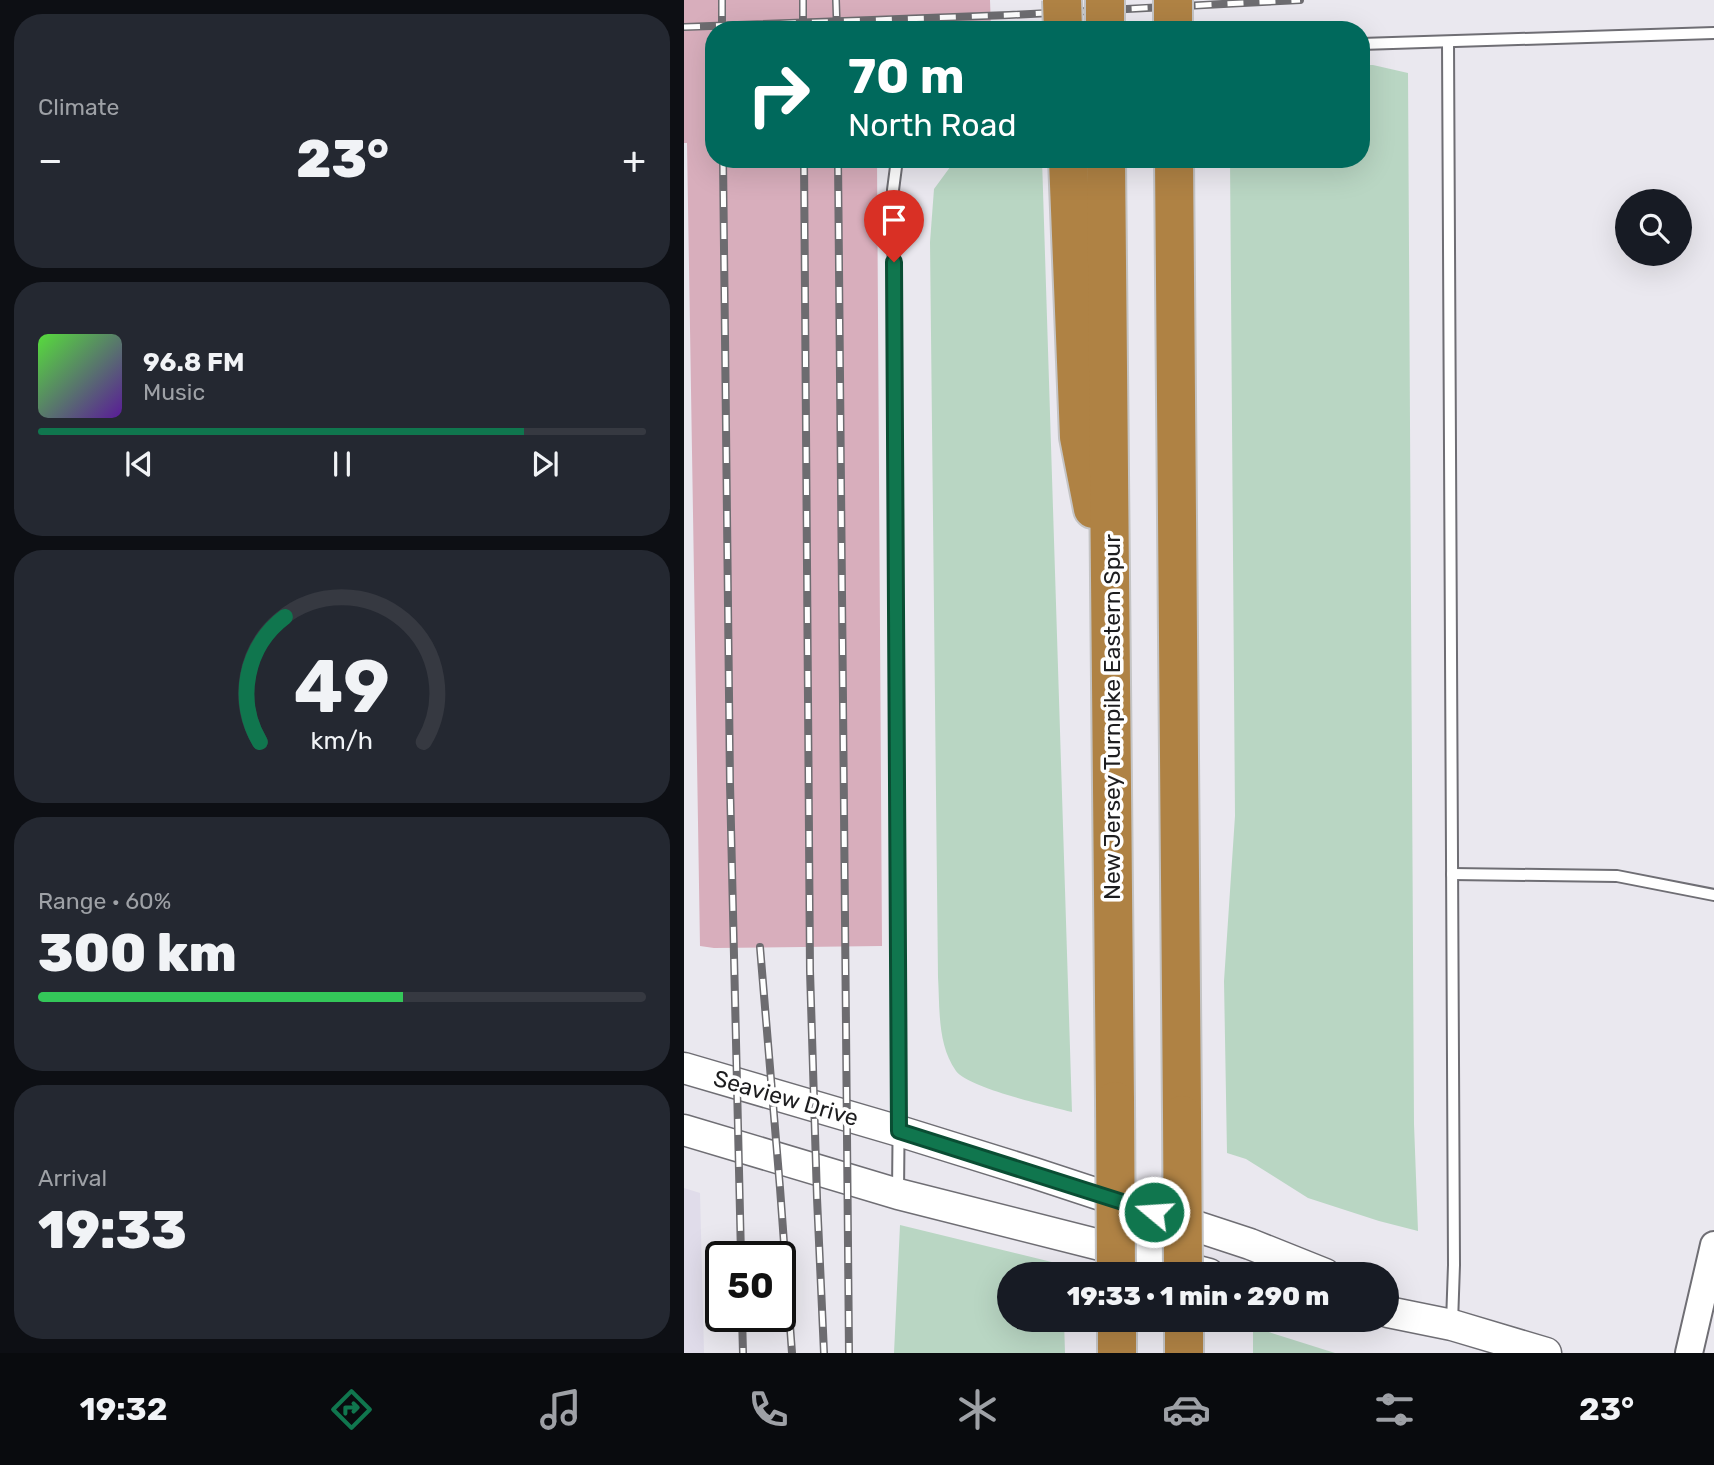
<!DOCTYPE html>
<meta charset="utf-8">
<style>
body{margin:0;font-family:Rubik,sans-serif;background:#242831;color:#f1f3f6;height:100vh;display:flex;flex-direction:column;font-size:26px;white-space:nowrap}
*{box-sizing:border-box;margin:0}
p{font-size:23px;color:#9ea1a6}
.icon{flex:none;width:38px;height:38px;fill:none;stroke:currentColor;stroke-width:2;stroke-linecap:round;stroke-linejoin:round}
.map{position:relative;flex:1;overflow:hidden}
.details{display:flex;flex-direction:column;gap:14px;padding:14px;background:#0d0f14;width:684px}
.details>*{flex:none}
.hud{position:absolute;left:21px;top:21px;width:665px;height:147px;border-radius:28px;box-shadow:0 7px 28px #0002;background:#00695c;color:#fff;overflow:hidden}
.fabs{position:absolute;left:931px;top:189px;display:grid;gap:14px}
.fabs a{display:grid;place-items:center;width:77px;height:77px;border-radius:50%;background:#171b24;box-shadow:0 7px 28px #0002;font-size:35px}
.speed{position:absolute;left:21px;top:1241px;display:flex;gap:14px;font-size:35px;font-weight:700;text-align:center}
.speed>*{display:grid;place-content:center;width:91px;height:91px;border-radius:50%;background:#171b24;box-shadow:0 7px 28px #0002;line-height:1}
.speed .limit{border:4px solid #111;border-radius:10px;background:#fff;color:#111}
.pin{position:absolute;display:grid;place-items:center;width:60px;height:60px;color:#fff;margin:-72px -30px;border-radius:50% 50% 50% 0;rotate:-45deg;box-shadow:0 0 7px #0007}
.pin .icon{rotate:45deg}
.me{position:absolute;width:77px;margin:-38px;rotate:288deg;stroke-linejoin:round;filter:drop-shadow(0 0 5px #0008)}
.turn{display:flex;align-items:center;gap:24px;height:147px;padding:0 28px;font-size:32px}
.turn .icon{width:91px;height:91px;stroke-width:2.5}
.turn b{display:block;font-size:49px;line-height:60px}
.big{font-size:52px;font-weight:800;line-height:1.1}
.details .tile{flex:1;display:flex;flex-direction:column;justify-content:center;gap:10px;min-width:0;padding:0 24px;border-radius:28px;background:#242831}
.details .dial{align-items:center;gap:0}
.dial svg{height:182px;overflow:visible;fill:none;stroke:#363941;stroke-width:7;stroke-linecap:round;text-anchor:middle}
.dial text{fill:#f1f3f6;stroke:none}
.song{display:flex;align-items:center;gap:21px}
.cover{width:84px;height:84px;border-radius:10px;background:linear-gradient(135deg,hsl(110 70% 55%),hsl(270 70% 35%))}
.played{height:7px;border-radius:4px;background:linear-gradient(90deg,#10764e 80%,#363941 80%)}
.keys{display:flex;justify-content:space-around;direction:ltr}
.heat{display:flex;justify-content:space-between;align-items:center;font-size:38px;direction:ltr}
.charge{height:10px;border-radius:5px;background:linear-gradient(90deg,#34c759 60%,#363941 0)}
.trip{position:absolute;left:313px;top:1262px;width:402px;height:70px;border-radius:35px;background:#171b24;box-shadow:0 7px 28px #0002;font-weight:800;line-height:70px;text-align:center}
.dock{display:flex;height:112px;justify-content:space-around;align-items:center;background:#090b0e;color:#9ea1a6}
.dock .icon{width:49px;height:49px}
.dock .current{color:#10764e}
.dock b{font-size:32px;color:#f1f3f6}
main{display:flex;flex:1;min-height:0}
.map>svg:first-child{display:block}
</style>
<main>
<section class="details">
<div class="tile"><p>Climate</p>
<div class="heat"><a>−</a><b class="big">23°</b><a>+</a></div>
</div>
<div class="tile">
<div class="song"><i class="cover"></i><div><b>96.8 FM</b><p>Music</p></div></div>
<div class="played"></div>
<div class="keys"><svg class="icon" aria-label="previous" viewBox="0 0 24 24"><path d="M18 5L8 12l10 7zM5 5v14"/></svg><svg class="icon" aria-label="pause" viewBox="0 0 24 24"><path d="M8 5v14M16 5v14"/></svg><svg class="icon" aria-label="next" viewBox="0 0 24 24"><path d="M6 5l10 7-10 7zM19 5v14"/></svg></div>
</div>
<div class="tile dial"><svg viewBox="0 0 100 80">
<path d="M14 69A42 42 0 1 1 86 69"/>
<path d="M14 69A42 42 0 0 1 25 14" stroke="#10764e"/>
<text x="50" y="56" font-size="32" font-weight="700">49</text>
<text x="50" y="72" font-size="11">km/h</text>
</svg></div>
<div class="tile"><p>Range · 60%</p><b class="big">300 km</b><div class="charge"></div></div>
<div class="tile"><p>Arrival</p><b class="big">19:33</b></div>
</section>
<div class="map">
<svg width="1030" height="1353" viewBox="0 0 1030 1353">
<rect width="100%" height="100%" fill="#eae8ef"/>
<path fill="#e0dcea" d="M0,1188l16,5 4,160h-20z"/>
<g fill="#b9d6c3">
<path d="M677,65h12l35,8 6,1051 4,107 -39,-10 -71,-23 -62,-39 -19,-6 -3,-172 11,-165 -5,-657h131z"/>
<path d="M272,159h86l30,953c-23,-6 -104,-24 -116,-41 -19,-27 -16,-63 -18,-94l-8,-735 4,-53z"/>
<path d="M216,1225l164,40v9h-54v46h54l1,33h-171z"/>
<path d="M569,1327l82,26h-82z"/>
</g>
<path fill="#d8aebc" d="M0,0h306l1,30h-277v129h163l5,787 -168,2 -14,-2 -13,-803h-3z"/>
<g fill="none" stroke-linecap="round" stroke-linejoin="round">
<defs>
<g id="service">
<path d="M764,42l6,1223 -2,58"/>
<path d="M677,44l353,-11"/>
<path d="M213,159l-4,31 6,899 -1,103"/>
<path d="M768,874l165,2 97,19"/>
</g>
<path id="tertiary" d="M1005,1353l25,-108"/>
<g id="secondary">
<path d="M0,1068l215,63 135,42 216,71 75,30"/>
<path d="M0,1130l214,64 206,52 105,28"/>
<path d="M704,1312l64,13 94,28"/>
</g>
<g id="motorway">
<path d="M384,159l11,278 14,72"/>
<path d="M422,159l9,942"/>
<path d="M490,159l8,956"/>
<path d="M433,1320v33"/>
<path d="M500,1320v33"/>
</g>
</defs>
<use href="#service" stroke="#6f6e74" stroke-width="14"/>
<use href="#tertiary" stroke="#6f6e74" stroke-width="30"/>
<use href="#secondary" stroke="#6f6e74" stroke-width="33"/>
<use href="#motorway" stroke="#c4c4c5" stroke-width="42"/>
<use href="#service" stroke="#fff" stroke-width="10"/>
<use href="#tertiary" stroke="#fff" stroke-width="26"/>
<use href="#secondary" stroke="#fff" stroke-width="30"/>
<use href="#motorway" stroke="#af8244" stroke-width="38"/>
<defs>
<g id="rail">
<path d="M38,0v30"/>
<path d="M119,0v30"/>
<path d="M152,0l1,30"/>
<path d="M0,27l325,-12 291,-15"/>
<path d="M39,159l7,625 11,472"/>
<path d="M120,159l6,812 7,227 7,155"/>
<path d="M154,159l11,1194"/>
<path d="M76,947l20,241 12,165"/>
<path d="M58,1316l1,37"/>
</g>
</defs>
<use href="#rail" stroke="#6d6c70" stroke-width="8"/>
<use href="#rail" stroke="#fff" stroke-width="5" stroke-dasharray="16" stroke-linecap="butt"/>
<defs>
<g id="motorway-bridge">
<path d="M378,0l1,30"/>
<path d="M421,0v30"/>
<path d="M489,0v30"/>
<path d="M431,1101l1,173"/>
<path d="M498,1115l1,159"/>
</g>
</defs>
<use href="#motorway-bridge" stroke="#c4c4c5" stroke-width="42" stroke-linecap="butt"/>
<use href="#motorway-bridge" stroke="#af8244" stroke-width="38"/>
</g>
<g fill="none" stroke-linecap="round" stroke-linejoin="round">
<defs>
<path id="route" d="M210,262l5,869 255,81"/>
</defs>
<use href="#route" stroke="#0a4d33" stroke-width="18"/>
<use href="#route" stroke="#10764e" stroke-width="12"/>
</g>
<g text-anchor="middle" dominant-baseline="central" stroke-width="7" stroke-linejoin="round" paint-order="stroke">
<g font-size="23" fill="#1d1d1f" stroke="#fff">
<text transform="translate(428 717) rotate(-90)">New Jersey Turnpike Eastern Spur</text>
<text transform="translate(102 1098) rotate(16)">Seaview Drive</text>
</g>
</g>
</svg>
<div class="fabs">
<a><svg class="icon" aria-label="search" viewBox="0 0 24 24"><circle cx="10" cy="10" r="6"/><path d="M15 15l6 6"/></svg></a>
</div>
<div class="speed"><div class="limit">50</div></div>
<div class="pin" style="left:210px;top:262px;background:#d93025"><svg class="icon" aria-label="arrive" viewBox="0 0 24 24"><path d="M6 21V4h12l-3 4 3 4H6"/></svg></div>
<svg class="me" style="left:470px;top:1212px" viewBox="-20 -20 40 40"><circle r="17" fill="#10764e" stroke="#fff" stroke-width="3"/><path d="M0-11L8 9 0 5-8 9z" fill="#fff"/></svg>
<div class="trip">19:33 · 1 min · 290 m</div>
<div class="hud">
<div class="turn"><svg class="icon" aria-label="right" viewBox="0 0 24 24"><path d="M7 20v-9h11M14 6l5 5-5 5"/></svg><div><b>70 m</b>North Road</div></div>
</div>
</div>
</main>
<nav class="dock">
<b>19:32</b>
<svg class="icon current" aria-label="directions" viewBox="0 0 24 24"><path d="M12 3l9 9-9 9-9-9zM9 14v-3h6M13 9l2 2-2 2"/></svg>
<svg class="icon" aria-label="music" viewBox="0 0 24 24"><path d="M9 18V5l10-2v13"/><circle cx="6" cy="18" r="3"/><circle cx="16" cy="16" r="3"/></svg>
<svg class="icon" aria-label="phone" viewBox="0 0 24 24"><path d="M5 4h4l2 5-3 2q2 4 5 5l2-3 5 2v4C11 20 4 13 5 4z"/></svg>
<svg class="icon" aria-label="climate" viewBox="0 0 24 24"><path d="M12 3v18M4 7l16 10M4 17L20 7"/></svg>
<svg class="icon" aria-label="car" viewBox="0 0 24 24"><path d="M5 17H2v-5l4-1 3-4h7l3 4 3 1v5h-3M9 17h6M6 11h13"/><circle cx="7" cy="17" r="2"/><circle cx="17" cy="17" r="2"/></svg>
<svg class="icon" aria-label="filters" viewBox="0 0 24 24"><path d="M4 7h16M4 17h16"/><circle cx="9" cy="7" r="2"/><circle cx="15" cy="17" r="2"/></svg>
<b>23°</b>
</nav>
